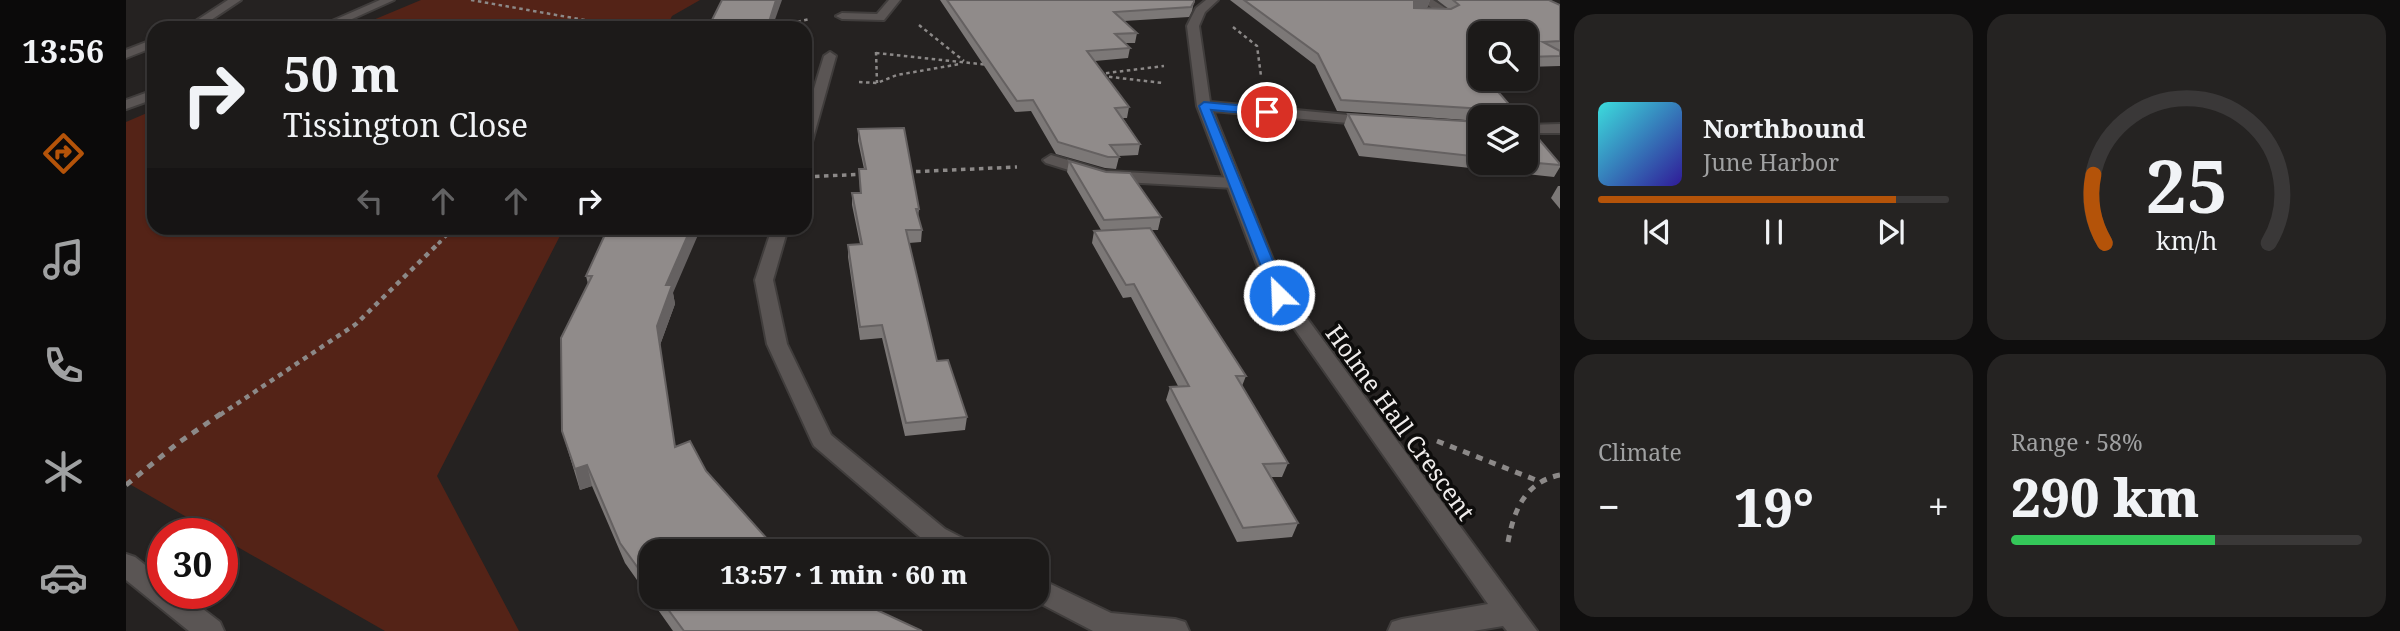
<!DOCTYPE html>
<meta charset="utf-8">
<style>
body{margin:0;font-family:"Noto Serif",serif;background:#252322;color:#f1f3f6;height:100vh;display:flex;flex-direction:column;font-size:26px;white-space:nowrap}
*{box-sizing:border-box;margin:0}
p{font-size:23px;color:#a0a1a2}
.icon{flex:none;width:38px;height:38px;fill:none;stroke:currentColor;stroke-width:2;stroke-linecap:round;stroke-linejoin:round}
.map{position:relative;flex:1;overflow:hidden}
.side{display:flex;flex-direction:column;gap:14px;padding:14px;background:#0f0e0e;width:840px}
.side>*{flex:none}
.banner{position:absolute;left:21px;top:21px;width:665px;height:214px;border-radius:21px;box-shadow:0 2px 5px #0004,0 0 0 2px #3a3838;background:#1c1a19;color:#f1f3f6;overflow:hidden}
.fabs{position:absolute;left:1342px;top:21px;display:grid;gap:14px}
.fabs a{display:grid;place-items:center;width:70px;height:70px;border-radius:14px;background:#1c1a19;box-shadow:0 2px 5px #0004,0 0 0 2px #3a3838;font-size:35px}
.speed{position:absolute;left:21px;top:518px;display:flex;gap:14px;font-size:35px;font-weight:700;text-align:center}
.speed>*{display:grid;place-content:center;width:91px;height:91px;border-radius:50%;background:#1c1a19;box-shadow:0 2px 5px #0004,0 0 0 2px #3a3838;line-height:1}
.speed .limit{border:10px solid #d22;background:#fff;color:#111}
.pin{position:absolute;display:grid;place-items:center;width:60px;height:60px;color:#fff;margin:-30px;border:4px solid #fff;border-radius:50%;box-shadow:0 2px 7px #0007}
.me{position:absolute;width:77px;margin:-38px;rotate:336deg;stroke-linejoin:round;filter:drop-shadow(0 0 5px #0008)}
.turn{display:flex;align-items:center;gap:24px;height:147px;padding:0 21px;font-size:32px}
.turn .icon{width:91px;height:91px;stroke-width:2.5}
.turn b{display:block;font-size:49px;line-height:60px}
.lanes{display:flex;align-items:center;height:66px;padding:0 21px;background:#0003;justify-content:center;gap:35px;direction:ltr}
.lanes .off{opacity:.35}
.big{font-size:52px;font-weight:800;line-height:1.1}
.side .tile{flex:1;display:flex;flex-direction:column;justify-content:center;gap:10px;min-width:0;padding:0 24px;border-radius:21px;background:#252322}
.side .dial{align-items:center;gap:0}
.dial svg{height:182px;overflow:visible;fill:none;stroke:#3a3838;stroke-width:7;stroke-linecap:round;text-anchor:middle}
.dial text{fill:#f1f3f6;stroke:none}
.song{display:flex;align-items:center;gap:21px}
.cover{width:84px;height:84px;border-radius:10px;background:linear-gradient(135deg,hsl(180 70% 55%),hsl(250 70% 35%))}
.played{height:7px;border-radius:4px;background:linear-gradient(90deg,#b45309 85%,#3a3838 85%)}
.keys{display:flex;justify-content:space-around;direction:ltr}
.heat{display:flex;justify-content:space-between;align-items:center;font-size:38px;direction:ltr}
.charge{height:10px;border-radius:5px;background:linear-gradient(90deg,#34c759 58%,#3a3838 0)}
.side .tiles{flex:1;display:grid;gap:14px;grid-template-columns:repeat(2,1fr)}
.trip{position:absolute;left:513px;top:539px;width:410px;height:70px;border-radius:21px;background:#1c1a19;box-shadow:0 2px 5px #0004,0 0 0 2px #3a3838;font-weight:800;line-height:70px;text-align:center}
main{display:flex;flex:1;min-height:0}
.tab-bar{display:flex;flex-direction:column;width:126px;justify-content:space-around;align-items:center;background:#0b0a0a;color:#a0a1a2}
.tab-bar .icon{width:49px;height:49px}
.tab-bar .current{color:#b45309}
.tab-bar b{font-size:32px;color:#f1f3f6}
.map>svg:first-child{display:block}
</style>
<main>
<nav class="tab-bar">
<b>13:56</b>
<svg class="icon current" aria-label="directions" viewBox="0 0 24 24"><path d="M12 3l9 9-9 9-9-9zM9 14v-3h6M13 9l2 2-2 2"/></svg>
<svg class="icon" aria-label="music" viewBox="0 0 24 24"><path d="M9 18V5l10-2v13"/><circle cx="6" cy="18" r="3"/><circle cx="16" cy="16" r="3"/></svg>
<svg class="icon" aria-label="phone" viewBox="0 0 24 24"><path d="M5 4h4l2 5-3 2q2 4 5 5l2-3 5 2v4C11 20 4 13 5 4z"/></svg>
<svg class="icon" aria-label="climate" viewBox="0 0 24 24"><path d="M12 3v18M4 7l16 10M4 17L20 7"/></svg>
<svg class="icon" aria-label="car" viewBox="0 0 24 24"><path d="M5 17H2v-5l4-1 3-4h7l3 4 3 1v5h-3M9 17h6M6 11h13"/><circle cx="7" cy="17" r="2"/><circle cx="17" cy="17" r="2"/></svg>
</nav>
<div class="map">
<svg width="1434" height="631" viewBox="0 0 1434 631">
<rect width="100%" height="100%" fill="#252221"/>
<g fill="#542317">
<path d="M295,0h279l-28,16 -6,12h-312z"/>
<path d="M28,110v118h410l-127,248 82,155h-134l-163,-93v-4h-6l-90,-52v-360z"/>
</g>
<g fill="none" stroke-linecap="round" stroke-linejoin="round">
<defs>
<g id="service">
<path d="M1294,0h13l20,13 -6,3h-23v-4l11,-2z"/>
<path d="M925,155l54,16 129,7 8,5 -8,5 -130,-7 -58,-18 -3,-3z"/>
</g>
<g id="minor">
<path d="M102,0h13l-42,28h-14z"/>
<path d="M763,0h11l-16,20 -42,-1 -6,-3 6,-3 35,1z"/>
<path d="M1080,0h12l-13,12 -6,14 11,76 160,15 7,4 -7,4 -157,-14 71,176 253,344h-30l-4,-5 -30,5h-85l4,-9 10,-3 86,-15 -222,-316 -69,-182 -10,-80 9,-18z"/>
<path d="M28,39v8l-28,11v-8z"/>
<path d="M704,52l6,4 -24,86 -7,4v-28l19,-62z"/>
<path d="M1434,124v9h-34v-8z"/>
<path d="M646,228h16l-15,52 14,64 44,91 114,94 29,15 4,7h-36l-15,-8 -113,-97 -3,-6 -44,-96 -12,-64z"/>
<path d="M910,577l75,36 64,6 10,3 4,9h-96l-65,-34h8z"/>
</g>
<path id="tertiary" d="M0,554l9,3 28,22v14h19l38,29 4,9h-35l-63,-51z"/>
<g id="secondary">
<path d="M254,0h14l-62,28h-16z"/>
<path d="M28,90v9l-28,10v-9z"/>
</g>
</defs>
<use href="#service" stroke="#403d3c" stroke-width="4"/>
<use href="#minor" stroke="#403d3c" stroke-width="4"/>
<use href="#tertiary" stroke="#403d3c" stroke-width="4"/>
<use href="#secondary" stroke="#403d3c" stroke-width="4"/>
<g stroke="#8c8988" stroke-width="2.5" stroke-dasharray="3.5 3.5" stroke-linecap="butt">
<path d="M345,0l159,28"/>
<path d="M793,25l45,36"/>
<path d="M1107,27l24,19 4,30"/>
<path d="M644,28l40,-9"/>
<path d="M750,52l1,31"/>
<path d="M750,53l113,12"/>
<path d="M973,74l65,-8"/>
<path d="M976,76l61,7"/>
<path d="M733,82l18,1 20,-8 63,-11"/>
</g>
<g stroke="#8c8988" stroke-width="3.5" stroke-dasharray="4.5 4.5" stroke-linecap="butt">
<path d="M781,172l110,-5"/>
<path d="M680,177l58,-3"/>
<path d="M312,244l16,-16"/>
</g>
<path stroke="#8c8988" stroke-width="4.5" stroke-dasharray="5 5" stroke-linecap="butt" d="M94,415l136,-91 84,-82"/>
<g stroke="#8c8988" stroke-width="5" stroke-dasharray="7 7" stroke-linecap="butt">
<path d="M1311,441l104,41"/>
<path d="M0,485l52,-42 44,-30"/>
<path d="M1382,542c6,-32 17,-60 52,-67"/>
</g>
<use href="#service" fill="#5a5554" fill-rule="evenodd"/>
<use href="#minor" fill="#5a5554" fill-rule="evenodd"/>
<use href="#tertiary" fill="#5a5554" fill-rule="evenodd"/>
<use href="#secondary" fill="#5a5554" fill-rule="evenodd"/>
</g>
<g fill="#7c7877">
<path d="M814,0h254v2l-2,9 -3,6 -65,4 13,12 -2,10h-11l6,5 -2,10 -33,3 34,46 -2,11h-4l17,26 -2,11 -20,1 1,1 -3,12 -11,-1 -49,-14 -25,-43 -16,1z"/>
<path d="M1104,0h200l-3,8 -4,1h26l-12,-9h112l11,5v61l-34,1v-34l-46,46h46v-9l4,2 -5,11 -33,2 28,32h-40v4l-143,-10 -22,-46z"/>
<path d="M1222,114l132,8v41h46v-39l34,40v3l-6,10 -195,-21 -15,-31z"/>
<path d="M732,129l61,80 -1,8 4,13 -1,12 -12,1 28,118 30,56 -2,13 -60,6 -23,-98 -22,2 -12,-83v-12l12,-1 -8,-39v-12h8l-1,-24h5l-6,-28z"/>
<path d="M943,161l92,56 -3,13h-7l95,146 -4,10 46,77 -6,14h-11l27,46 -6,14 -55,5 -71,-142 4,-13 8,-1 -47,-89 -8,1 -31,-55 2,-12 7,-1 -34,-58z"/>
<path d="M1432,186h2v23l-9,-11z"/>
<path d="M482,228l65,65 2,11 -15,41 -9,206v46h167l10,11 94,23h-249l-48,-68 -33,-77 -12,4 -18,-59 26,-147 -2,-8z"/>
</g>
<g fill="#656161">
<path d="M650,0h6l-10,28h-5z"/>
<path d="M1294,0h10l-3,8 -17,2 4,-9z"/>
<path d="M565,228h10l-28,65 2,11 -15,41 -3,-19 9,-41z"/>
<path d="M461,465l5,21 -12,4 -5,-21z"/>
</g>
<g fill="#908b8a" stroke="#656161" stroke-width="2">
<path d="M596,0h54l-9,28h-59z"/>
<path d="M821,0h247v2l-3,5 -77,5 23,21 -22,1 15,14 -43,3 42,56 -14,1 25,36 -30,1 9,12h-11l-50,-15 -25,-42 -16,1z"/>
<path d="M1118,0h176l-6,1v7l37,1 8,-4 -6,-5h96l11,5v36l-17,1 17,9v5l-34,1v-24h-46v46h7l33,38h-34l2,-5 -3,-3 -144,-9 -23,-46z"/>
<path d="M1222,114l132,8v35l-116,-13z"/>
<path d="M1400,124l34,40v1l-34,-3z"/>
<path d="M778,128l15,81h-3l6,21h-16l31,131 11,-1 19,57 -61,6 -24,-98 -22,2 -12,-82 14,-1 -10,-51h9l-2,-24h7l-8,-40z"/>
<path d="M943,161l37,11 24,1 31,44 -57,3z"/>
<path d="M482,228h83l-25,57h6l-15,41 18,121 15,-6 16,30 72,80h-127v35l-31,-43 -33,-78 -12,4 -13,-38 -1,-93 31,-62h-6z"/>
<path d="M1024,228l96,148h-10l52,87 -25,1 35,59 -55,5 -73,-141 19,-1 -55,-102 -8,1 -32,-54z"/>
<path d="M533,597h159l10,11 8,-11h13l73,34h-238z"/>
</g>
<path fill="#1a73e8" stroke="#114b97" stroke-width="2" d="M1078,102l63,6 6,4 -6,3 -56,-5 76,185 -2,3 -6,1 -7,-4 -73,-189z"/>
<g text-anchor="middle" dominant-baseline="central" stroke-width="7" stroke-linejoin="round" paint-order="stroke">
<g font-size="24" fill="#f0edec" stroke="#0d0c0b">
<text transform="translate(1275 422) rotate(54)">Holme Hall Crescent</text>
</g>
</g>
</svg>
<div class="fabs">
<a><svg class="icon" aria-label="search" viewBox="0 0 24 24"><circle cx="10" cy="10" r="6"/><path d="M15 15l6 6"/></svg></a>
<a><svg class="icon" aria-label="layers" viewBox="0 0 24 24"><path d="M12 4l9 5-9 5-9-5zM3 14l9 5 9-5"/></svg></a>
</div>
<div class="speed"><div class="limit">30</div></div>
<div class="pin" style="left:1141px;top:112px;background:#d93025"><svg class="icon" aria-label="arrive" viewBox="0 0 24 24"><path d="M6 21V4h12l-3 4 3 4H6"/></svg></div>
<svg class="me" style="left:1153px;top:295px" viewBox="-20 -20 40 40"><circle r="17" fill="#1a73e8" stroke="#fff" stroke-width="3"/><path d="M0-11L8 9 0 5-8 9z" fill="#fff"/></svg>
<div class="trip">13:57 · 1 min · 60 m</div>
<div class="banner">
<div class="turn"><svg class="icon" aria-label="right" viewBox="0 0 24 24"><path d="M7 20v-9h11M14 6l5 5-5 5"/></svg><div><b>50 m</b>Tissington Close</div></div>
<div class="lanes"><svg class="icon off" aria-label="left" viewBox="0 0 24 24"><path d="M17 20v-9H6M10 6l-5 5 5 5"/></svg><svg class="icon off" aria-label="ahead" viewBox="0 0 24 24"><path d="M12 20V5M6 11l6-6 6 6"/></svg><svg class="icon off" aria-label="ahead" viewBox="0 0 24 24"><path d="M12 20V5M6 11l6-6 6 6"/></svg><svg class="icon" aria-label="right" viewBox="0 0 24 24"><path d="M7 20v-9h11M14 6l5 5-5 5"/></svg></div>
</div>
</div>
<section class="side">
<div class="tiles">
<div class="tile">
<div class="song"><i class="cover"></i><div><b>Northbound</b><p>June Harbor</p></div></div>
<div class="played"></div>
<div class="keys"><svg class="icon" aria-label="previous" viewBox="0 0 24 24"><path d="M18 5L8 12l10 7zM5 5v14"/></svg><svg class="icon" aria-label="pause" viewBox="0 0 24 24"><path d="M8 5v14M16 5v14"/></svg><svg class="icon" aria-label="next" viewBox="0 0 24 24"><path d="M6 5l10 7-10 7zM19 5v14"/></svg></div>
</div>
<div class="tile dial"><svg viewBox="0 0 100 80">
<path d="M14 69A42 42 0 1 1 86 69"/>
<path d="M14 69A42 42 0 0 1 9 39" stroke="#b45309"/>
<text x="50" y="56" font-size="32" font-weight="700">25</text>
<text x="50" y="72" font-size="11">km/h</text>
</svg></div>
<div class="tile"><p>Climate</p>
<div class="heat"><a>−</a><b class="big">19°</b><a>+</a></div>
</div>
<div class="tile"><p>Range · 58%</p><b class="big">290 km</b><div class="charge"></div></div>
</div>
</section>
</main>
